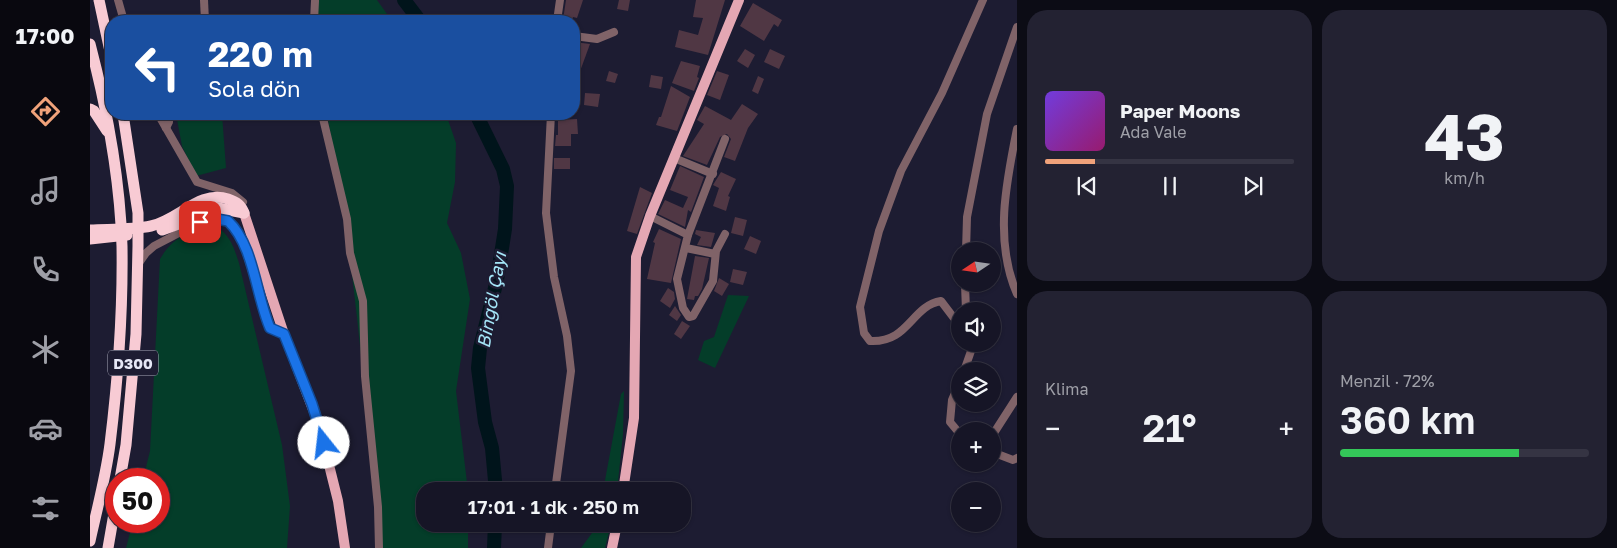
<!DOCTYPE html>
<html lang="tr">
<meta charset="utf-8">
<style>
body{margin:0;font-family:"Golos Text",sans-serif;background:#232232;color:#f1f3f6;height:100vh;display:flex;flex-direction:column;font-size:19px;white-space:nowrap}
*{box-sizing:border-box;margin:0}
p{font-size:16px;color:#9e9fa7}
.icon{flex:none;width:28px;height:28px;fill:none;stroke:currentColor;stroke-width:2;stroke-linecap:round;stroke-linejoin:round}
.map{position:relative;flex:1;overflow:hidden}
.drawer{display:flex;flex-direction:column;gap:10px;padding:10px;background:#0c0c15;width:600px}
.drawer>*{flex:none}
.guide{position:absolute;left:15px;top:15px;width:475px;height:105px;border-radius:20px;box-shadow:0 1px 4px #0004,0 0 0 1px #353443;background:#1a4fa0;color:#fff;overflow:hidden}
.needle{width:32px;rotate:257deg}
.controls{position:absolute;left:861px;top:242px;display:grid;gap:10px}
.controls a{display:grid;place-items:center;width:50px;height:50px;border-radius:50%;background:#161526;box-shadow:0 1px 4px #0004,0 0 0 1px #353443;font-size:25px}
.speed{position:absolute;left:15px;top:468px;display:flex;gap:10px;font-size:25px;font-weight:700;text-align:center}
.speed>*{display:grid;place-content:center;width:65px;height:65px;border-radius:50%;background:#161526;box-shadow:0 1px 4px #0004,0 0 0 1px #353443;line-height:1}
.speed .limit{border:8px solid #d22;background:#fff;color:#111}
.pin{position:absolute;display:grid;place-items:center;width:42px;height:42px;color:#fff;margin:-21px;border-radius:10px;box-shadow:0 2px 8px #0006}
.me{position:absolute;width:55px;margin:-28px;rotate:344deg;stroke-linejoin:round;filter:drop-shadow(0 0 4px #0008)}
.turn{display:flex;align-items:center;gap:18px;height:105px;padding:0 20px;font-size:22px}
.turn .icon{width:65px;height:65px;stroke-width:2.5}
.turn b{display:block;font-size:35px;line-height:42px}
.big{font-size:38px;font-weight:600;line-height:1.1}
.drawer .widget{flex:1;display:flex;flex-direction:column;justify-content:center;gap:8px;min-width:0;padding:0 18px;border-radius:20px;background:#232232}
.drawer .dial{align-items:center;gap:0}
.dial b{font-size:65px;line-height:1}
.song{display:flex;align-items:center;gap:15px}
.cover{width:60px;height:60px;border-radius:8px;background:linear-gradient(135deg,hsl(260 70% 55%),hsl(320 70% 35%))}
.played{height:5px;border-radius:2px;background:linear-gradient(90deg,#f0a27a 20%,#353443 20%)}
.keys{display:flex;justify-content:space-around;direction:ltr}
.heat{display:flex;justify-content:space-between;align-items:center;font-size:28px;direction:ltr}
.charge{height:8px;border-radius:4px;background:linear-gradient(90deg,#34c759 72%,#353443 0)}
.drawer .tiles{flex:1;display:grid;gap:10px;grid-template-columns:repeat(2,1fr)}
.trip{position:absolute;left:326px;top:482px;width:275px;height:50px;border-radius:20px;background:#161526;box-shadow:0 1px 4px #0004,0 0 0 1px #353443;font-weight:600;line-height:50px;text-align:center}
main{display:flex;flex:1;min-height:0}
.tabs{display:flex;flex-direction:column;width:90px;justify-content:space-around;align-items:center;background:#09080f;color:#9e9fa7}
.tabs .icon{width:35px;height:35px}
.tabs .current{color:#f0a27a}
.tabs b{font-size:22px;color:#f1f3f6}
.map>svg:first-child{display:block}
</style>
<main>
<nav class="tabs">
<b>17:00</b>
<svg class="icon current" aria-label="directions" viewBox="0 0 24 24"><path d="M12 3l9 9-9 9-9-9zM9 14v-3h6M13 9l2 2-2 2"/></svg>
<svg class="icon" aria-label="music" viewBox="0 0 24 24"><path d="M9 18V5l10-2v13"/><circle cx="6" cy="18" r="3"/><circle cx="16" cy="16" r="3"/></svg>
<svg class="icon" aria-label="phone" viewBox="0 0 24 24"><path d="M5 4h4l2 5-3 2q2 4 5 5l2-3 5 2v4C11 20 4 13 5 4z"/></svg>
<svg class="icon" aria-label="climate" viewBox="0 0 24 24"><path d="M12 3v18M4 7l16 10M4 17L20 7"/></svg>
<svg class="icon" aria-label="car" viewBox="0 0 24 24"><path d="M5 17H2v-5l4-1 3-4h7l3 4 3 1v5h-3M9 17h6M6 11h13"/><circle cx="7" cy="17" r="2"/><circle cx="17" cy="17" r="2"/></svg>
<svg class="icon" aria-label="filters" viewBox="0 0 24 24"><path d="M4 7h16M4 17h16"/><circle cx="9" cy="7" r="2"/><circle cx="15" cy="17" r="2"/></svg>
</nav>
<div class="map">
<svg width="927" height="548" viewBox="0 0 927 548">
<rect width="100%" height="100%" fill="#1d1c32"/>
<g fill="#043d29">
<path d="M225,0h62l15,21h-77z"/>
<path d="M86,114h46l4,54 -30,8 -14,-30z"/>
<path d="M237,114h119l10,29 -1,39 -8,41 14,30 9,46 -14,92 12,100h-43v33h43v24h-88c-15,-145 -25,-291 -53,-434z"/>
<path d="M127,227c14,9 17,21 22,36l43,182 8,61 -3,42h-161l7,-27h26v-42h-16l7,-28 10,-192c15,-25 30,-27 57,-32z"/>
<path d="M638,295l21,1 -34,72 -17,-8 6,-19 10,-4z"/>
<path d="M534,391l-1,43 -6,57h-14l18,-97z"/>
<path d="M505,524h16l-6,24h-24l11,-15z"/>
</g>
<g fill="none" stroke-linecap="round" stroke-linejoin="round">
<g stroke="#00141b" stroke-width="14">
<path d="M314,0l16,21"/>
<path d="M386,114l27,55 4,17 -2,43 -8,51 -17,68 -2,20 7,54 7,26 4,43"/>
<path d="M404,548l1,-24"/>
</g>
</g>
<g fill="#503744">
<path d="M476,0h17l-6,18 -4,-1 -1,4 -9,-1z"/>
<path d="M529,0h11l-2,11 -11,-2z"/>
<path d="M606,0h29l-17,55 -33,-8 4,-17 19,5 5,-17 -10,-1z"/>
<path d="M663,3l29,17 -4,7 -4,-3 -10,17 -24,-15z"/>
<path d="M484,42l16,2 -11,30 -5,-1z"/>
<path d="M655,49l10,6 -7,13 -11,-7z"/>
<path d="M680,49l15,7 -6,13 -15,-7z"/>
<path d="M591,61l19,5 -3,11 2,1 -5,13 -22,-8z"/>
<path d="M519,71l9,3 -3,9 -9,-2z"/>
<path d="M627,71l12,4 -9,25 -13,-5z"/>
<path d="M561,75l12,2 -2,12 -12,-2z"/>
<path d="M668,76l6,3 -6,15 -6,-3z"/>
<path d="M581,86l19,11 -13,34 -21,-6 3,-8h2z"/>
<path d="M495,93l15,1 -2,13 -14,-2z"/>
<path d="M652,104l16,10 -10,14 -13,33 -11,-4 7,-18 -4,-5 -7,3 -13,28 -24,-9 21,-32 -7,-4 8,-14 26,14z"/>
<path d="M487,119l1,15h-7v12h-16l1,-11h2v-15z"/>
<rect x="464" y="158" width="16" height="11"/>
<path d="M590,166l24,11 -13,35 -3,-2 -3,17 -27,-13 7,-14 18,8 5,-11 -18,-7z"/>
<path d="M631,172l15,7 -8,17 2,1 -4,14 -13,-5 6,-18 -6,-3z"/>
<path d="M550,187l12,6 -15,41 -10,-3z"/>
<path d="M645,217l12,3 -4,16 -12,-3z"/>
<path d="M569,229l22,10 -10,44 -24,-4 8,-36 -2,-1z"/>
<path d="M606,230l19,3 -4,14 -14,-2 4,-8 -6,-3z"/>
<path d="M660,236l11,5 -5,13 -12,-5z"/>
<path d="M605,256l14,2 -7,31 -4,7h-3l-1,4 -7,-1z"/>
<path d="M643,269l14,3 -4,13 -13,-3z"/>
<path d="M629,278l10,6 -7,12 -8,-5z"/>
<path d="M578,288l6,4 1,7 -5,9 -10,-7z"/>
<path d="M585,306l6,9 -4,6 -8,-6z"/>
<path d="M592,321l8,5 -9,13 -7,-5z"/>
</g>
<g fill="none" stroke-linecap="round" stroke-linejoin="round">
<g stroke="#806368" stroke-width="8">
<path d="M28,0l6,21"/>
<path d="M114,0l1,21"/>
<path d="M444,18l23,2"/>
<path d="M224,21l1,-20"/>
<path d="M467,21l3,-21"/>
<path d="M484,36l23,3 17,-7"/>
<path d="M68,114l39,68 35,11 11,9"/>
<path d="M232,114l25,105 3,34 13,48 2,75 13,131 1,41"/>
<path d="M461,114l-5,99 8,64 13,59 4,35 -16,120"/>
<path d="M76,128l3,-6v-8"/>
<path d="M927,129c-11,54 -23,112 0,165"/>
<path d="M584,158l39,16"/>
<path d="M560,216l38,19 -11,44 6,29 6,9 4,-1 20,-35 3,-30 9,-17"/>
<path d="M598,235l37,-96"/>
<path d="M596,248l29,6"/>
<path d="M876,251l1,-34 20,-103 30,-87"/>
<path d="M49,263l7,-10 8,-7 46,-24 11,-4 17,3 14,19 28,88 14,6"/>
<path d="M875,284l1,27"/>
<path d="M870,326l-19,-25c-30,5 -32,42 -71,40l-6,-8 -4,-26 19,-76 22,-60 41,-78 41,-93"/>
<path d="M874,371l7,-20 -3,-7"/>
<path d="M870,381l-8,19 -2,22 10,12"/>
<path d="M902,436l25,-39"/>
<path d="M902,452l21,8 4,-2"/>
<path d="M458,548l3,-24"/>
</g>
<g stroke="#e4a7b3" stroke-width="10">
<path d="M154,213l40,121 35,91 19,76 7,47"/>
<path d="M533,491l11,-73 2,-161 14,-41 89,-216"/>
<path d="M522,548l5,-24"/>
</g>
<g stroke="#f8cbd4" stroke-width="11">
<path d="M9,0l12,56"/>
<path d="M0,44c17,65 30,135 32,202 1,66 -4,133 -12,198 -4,32 -13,65 -20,97"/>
<path d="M0,109l4,2 13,20"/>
<path d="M0,230c20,-1 42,0 61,-4 28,-6 48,-36 77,-27 9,3 13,6 16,14"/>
<path d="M72,230l27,-10 9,-8 15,-5 31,6"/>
<path d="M0,239l37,-4"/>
<path d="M30,479l6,-34 10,-111 2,-88v-33l-15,-99"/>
<path d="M18,548l8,-46"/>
</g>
</g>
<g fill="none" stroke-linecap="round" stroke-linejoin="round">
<defs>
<path id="route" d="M110,222l11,-4 17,3c26,24 28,75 42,107l14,6 28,70 12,39"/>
</defs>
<use href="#route" stroke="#114b97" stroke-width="12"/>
<use href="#route" stroke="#1a73e8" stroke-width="9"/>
</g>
<g text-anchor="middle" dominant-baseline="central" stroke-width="5" stroke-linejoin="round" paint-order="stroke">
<rect fill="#1d1c32" stroke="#aab" stroke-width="1" x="18" y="350.5" width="50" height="25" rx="4"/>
<g font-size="15" font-weight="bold" fill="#e6e7f6">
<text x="43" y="363">D300</text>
</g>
<g font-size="18" font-style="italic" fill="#a4e5f7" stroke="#1d1c32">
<text transform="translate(401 300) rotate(-80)">Bingöl Çayı</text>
</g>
</g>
</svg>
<div class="controls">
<a><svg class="needle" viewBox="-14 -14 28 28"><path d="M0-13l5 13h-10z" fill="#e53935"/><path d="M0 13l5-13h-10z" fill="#9e9fa7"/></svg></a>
<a><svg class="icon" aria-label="sound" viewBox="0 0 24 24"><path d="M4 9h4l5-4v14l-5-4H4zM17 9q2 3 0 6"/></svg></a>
<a><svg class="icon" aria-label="layers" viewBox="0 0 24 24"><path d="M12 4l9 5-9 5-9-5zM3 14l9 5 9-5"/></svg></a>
<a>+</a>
<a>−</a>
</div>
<div class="speed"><div class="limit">50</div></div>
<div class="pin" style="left:110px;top:222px;background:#d93025"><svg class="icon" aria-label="arrive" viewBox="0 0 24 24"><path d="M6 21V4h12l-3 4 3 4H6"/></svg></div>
<svg class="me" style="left:234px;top:443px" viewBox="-20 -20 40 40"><circle r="19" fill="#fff"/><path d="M0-13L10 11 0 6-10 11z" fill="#1a73e8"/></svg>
<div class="trip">17:01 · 1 dk · 250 m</div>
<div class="guide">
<div class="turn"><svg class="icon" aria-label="left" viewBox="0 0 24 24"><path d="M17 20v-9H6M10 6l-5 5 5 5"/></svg><div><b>220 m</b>Sola dön</div></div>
</div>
</div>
<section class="drawer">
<div class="tiles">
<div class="widget">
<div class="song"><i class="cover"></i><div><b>Paper Moons</b><p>Ada Vale</p></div></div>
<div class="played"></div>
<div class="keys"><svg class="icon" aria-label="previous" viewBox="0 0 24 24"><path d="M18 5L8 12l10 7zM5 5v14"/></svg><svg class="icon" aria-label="pause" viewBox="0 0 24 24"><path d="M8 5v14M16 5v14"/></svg><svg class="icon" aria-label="next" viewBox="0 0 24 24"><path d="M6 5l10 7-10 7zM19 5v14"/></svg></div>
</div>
<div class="widget dial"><b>43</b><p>km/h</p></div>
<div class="widget"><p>Klima</p>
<div class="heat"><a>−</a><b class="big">21°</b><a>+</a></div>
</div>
<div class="widget"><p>Menzil · 72%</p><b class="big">360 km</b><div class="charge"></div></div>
</div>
</section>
</main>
